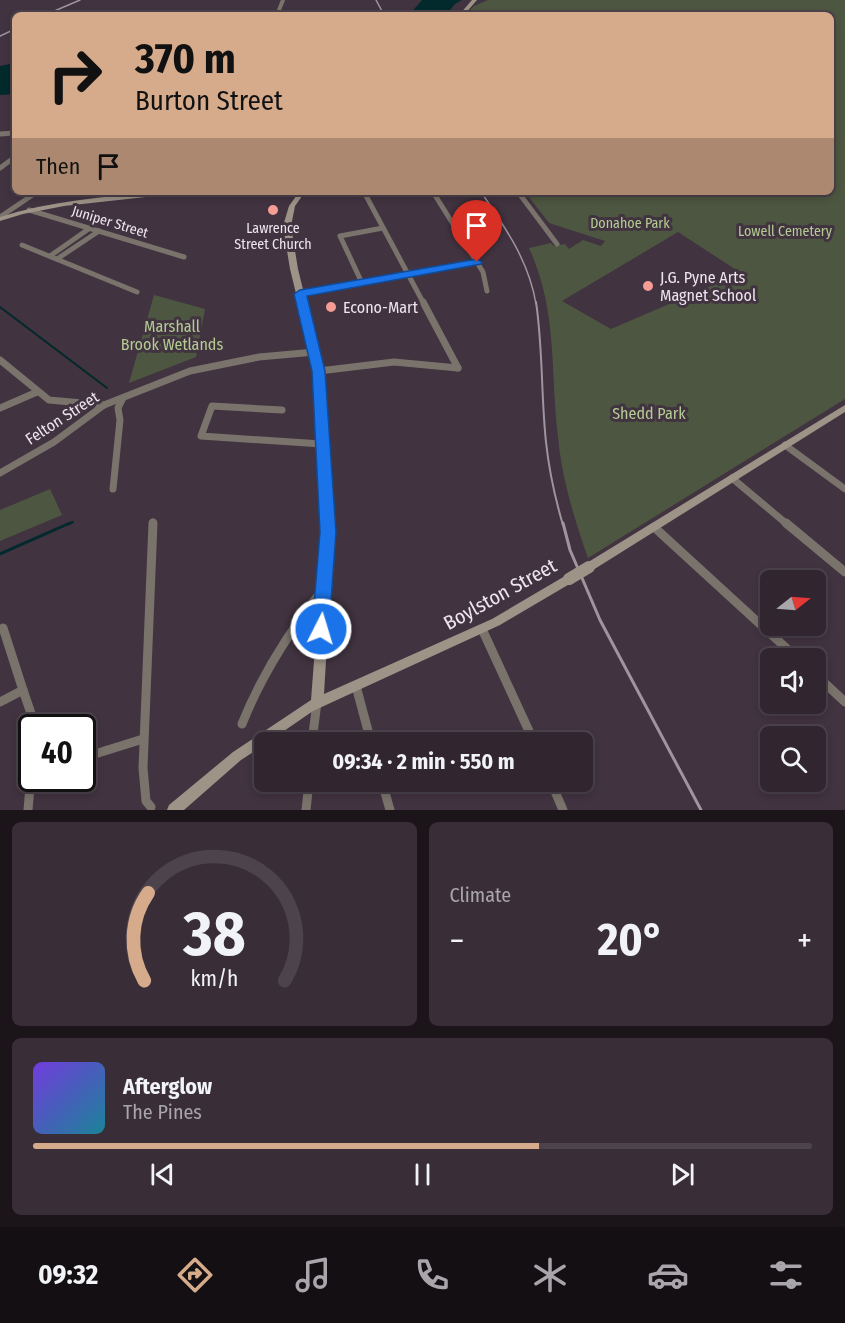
<!DOCTYPE html>
<meta charset="utf-8">
<style>
body{margin:0;font-family:"Fira Sans Condensed",sans-serif;background:#392e38;color:#f1f3f6;height:100vh;display:flex;flex-direction:column;font-size:22px;white-space:nowrap}
*{box-sizing:border-box;margin:0}
p{font-size:20px;color:#a8a5ab}
.icon{flex:none;width:33px;height:33px;fill:none;stroke:currentColor;stroke-width:2;stroke-linecap:round;stroke-linejoin:round}
.map{position:relative;height:810px;overflow:hidden}
.drawer{display:flex;flex-direction:column;gap:12px;padding:12px;background:#1b151a;flex:1}
.drawer>*{flex:none}
.guide{position:absolute;left:12px;top:12px;width:822px;height:183px;border-radius:9px;box-shadow:0 3px 9px #0003,0 0 0 2px #4c434c;background:#d6ab8b;color:#111;overflow:hidden}
.needle{width:39px;rotate:73deg}
.controls{position:absolute;left:760px;top:570px;display:grid;gap:12px}
.controls a{display:grid;place-items:center;width:66px;height:66px;border-radius:9px;background:#312630;box-shadow:0 3px 9px #0003,0 0 0 2px #4c434c;font-size:30px}
.speed{position:absolute;left:18px;top:714px;display:flex;gap:12px;font-size:30px;font-weight:700;text-align:center}
.speed>*{display:grid;place-content:center;width:78px;height:78px;border-radius:50%;background:#312630;box-shadow:0 3px 9px #0003,0 0 0 2px #4c434c;line-height:1}
.speed .limit{border:3px solid #111;border-radius:9px;background:#fff;color:#111}
.pin{position:absolute;display:grid;place-items:center;width:51px;height:51px;color:#fff;margin:-62px -26px;border-radius:50% 50% 50% 0;rotate:-45deg;box-shadow:0 0 6px #0007}
.pin .icon{rotate:45deg}
.me{position:absolute;width:66px;margin:-33px;rotate:5deg;stroke-linejoin:round;filter:drop-shadow(0 0 4px #0008)}
.turn{display:flex;align-items:center;gap:21px;height:126px;padding:0 24px;font-size:27px}
.turn .icon{width:78px;height:78px;stroke-width:2.5}
.turn b{display:block;font-size:42px;line-height:51px}
.then{display:flex;align-items:center;height:57px;padding:0 24px;background:#0003;gap:12px;font-size:22px}
.big{font-size:45px;font-weight:700;line-height:1.1}
.drawer .widget{flex:1;display:flex;flex-direction:column;justify-content:center;gap:9px;min-width:0;padding:0 21px;border-radius:9px;background:#392e38}
.drawer .dial{align-items:center;gap:0}
.dial svg{height:156px;overflow:visible;fill:none;stroke:#4c434c;stroke-width:7;stroke-linecap:round;text-anchor:middle}
.dial text{fill:#f1f3f6;stroke:none}
.song{display:flex;align-items:center;gap:18px}
.cover{width:72px;height:72px;border-radius:9px;background:linear-gradient(135deg,hsl(260 70% 55%),hsl(190 70% 35%))}
.played{height:6px;border-radius:3px;background:linear-gradient(90deg,#d6ab8b 65%,#4c434c 65%)}
.keys{display:flex;justify-content:space-around;direction:ltr}
.heat{display:flex;justify-content:space-between;align-items:center;font-size:33px;direction:ltr}
.drawer .tiles{flex:1;display:grid;gap:12px;grid-template-columns:1fr 1fr}
.widget:last-child{grid-column:span 2}
.trip{position:absolute;left:254px;top:732px;width:339px;height:60px;border-radius:9px;background:#312630;box-shadow:0 3px 9px #0003,0 0 0 2px #4c434c;font-weight:700;line-height:60px;text-align:center}
.tabs{display:flex;height:96px;justify-content:space-around;align-items:center;background:#140f13;color:#a8a5ab}
.tabs .icon{width:42px;height:42px}
.tabs .selected{color:#d6ab8b}
.tabs b{font-size:27px;color:#f1f3f6}
.map>svg:first-child{display:block}
</style>
<div class="map">
<svg width="845" height="810" viewBox="0 0 845 810">
<rect width="100%" height="100%" fill="#413340"/>
<g fill="#4d5640" fill-rule="evenodd">
<path d="M488,0h357v399l-257,159c-14,-40 -26,-79 -30,-121 -8,-66 0,-126 -29,-189l22,-5 3,3 11,-2 4,5 14,-9 18,6 4,-5 -56,-18 -24,-31h306v-177h-366l9,-9zM678,232l63,41 -130,56 -49,-28z"/>
<path d="M154,295l51,14 -9,48 -67,26z"/>
<path d="M50,489l12,26 -62,26v-31z"/>
</g>
<g fill="#02292b">
<path d="M422,0h40l-7,4 -9,11h-37z"/>
<path d="M15,63v31l-15,1v-29z"/>
</g>
<g fill="none" stroke-linecap="round" stroke-linejoin="round">
<g stroke="#02292b" stroke-width="2">
<path d="M0,307l107,81"/>
<path d="M67,525l6,-3"/>
</g>
<path stroke="#02292b" stroke-width="3" d="M0,554l70,-31"/>
<path stroke="#79736b" stroke-width="4" d="M277,15l6,-15"/>
<g stroke="#79736b" stroke-width="5">
<path d="M0,134l15,-1"/>
<path d="M0,168l15,-11"/>
<path d="M364,192l60,112"/>
<path d="M433,192l50,80 4,19"/>
<path d="M518,192l39,52"/>
<path d="M29,210l155,47"/>
<path d="M0,217l37,-25"/>
<path d="M22,245l115,47"/>
<path d="M50,256l40,-28"/>
<path d="M57,259l42,-28"/>
<path d="M362,283l-22,-47 43,-8"/>
<path d="M300,294l177,-32"/>
</g>
<g stroke="#79736b" stroke-width="7">
<path d="M423,302l35,66"/>
<path d="M0,360l49,40 55,5"/>
<path d="M319,371l75,-9 64,6"/>
<path d="M0,408l37,-16"/>
<path d="M282,410l-70,-4 -11,30 121,8"/>
<path d="M785,445l60,44"/>
<path d="M0,473l54,-31 50,-37 86,-34 69,-14 56,-5"/>
<path d="M732,478l56,47"/>
<path d="M113,489l7,-69 -2,-12 5,-10"/>
<path d="M153,525v-3"/>
</g>
<g stroke="#79736b" stroke-width="9">
<path d="M786,523l59,49"/>
<path d="M654,527l143,131"/>
<path d="M482,629l52,113"/>
<path d="M816,675l29,27"/>
<path d="M356,686l15,56"/>
<path d="M23,690l13,38"/>
<path d="M0,702l23,-12 -20,-62"/>
<path d="M242,724c20,-50 48,-94 82,-136"/>
<path d="M312,742l5,-40"/>
<path d="M82,758l61,-19"/>
<path d="M382,782l8,28"/>
<path d="M551,782l12,28"/>
<path d="M151,807l-5,-6 -3,-33 10,-245"/>
<path d="M28,810l4,-46"/>
<path d="M306,810l3,-28"/>
</g>
<g fill="#9d9387" fill-rule="evenodd">
<path d="M472,0h5l-13,15h-5z"/>
<path d="M154,192h22l-3,2 -109,12 -41,8 -23,7v-4c50,-16 102,-20 154,-25z"/>
<path d="M299,192h6l-10,14 -4,20 7,43 25,102 10,173 -9,150 168,-75 73,-43 4,-2 4,2 1,3 -1,3 -73,43 -187,86 -45,31h-4v3l-23,15 -57,50h-17l2,-5 64,-53 78,-52 12,-156 -8,-173 -25,-102 -7,-43 6,-20z"/>
<path d="M845,405v7l-252,158 -4,1 -4,-1 -1,-3 1,-3z"/>
</g>
<g stroke="#a0959f" stroke-width="1.5">
<path d="M376,0l8,15"/>
<path d="M45,15l35,-15"/>
<path d="M0,36l15,-7"/>
<path d="M481,192c24,35 48,69 55,112"/>
</g>
<path stroke="#a0959f" stroke-width="2" d="M536,302c7,46 5,94 10,140 3,28 9,56 17,83"/>
<path stroke="#a0959f" stroke-width="3" d="M563,523l7,27 30,70 101,190"/>
<path stroke="#9d9387" stroke-width="12" d="M569,579l20,-12"/>
</g>
<path fill="#1a73e8" stroke="#114b97" stroke-width="1.5" d="M477,259l5,3 -1,2 -174,32 18,75 11,161 -7,97 -2,6 -6,2 -6,-2 -3,-6 8,-97 -8,-161 -18,-77 6,-4z"/>
<g fill="#f59c94" stroke="#413340" stroke-width="2">
<circle cx="273" cy="210" r="6"/>
<circle cx="648" cy="286" r="6"/>
<circle cx="331" cy="307" r="6"/>
</g>
<g text-anchor="middle" dominant-baseline="central" stroke-width="6" stroke-linejoin="round" paint-order="stroke">
<g font-size="14" fill="#eee5ee" stroke="#413340">
<text transform="translate(110 222) rotate(17)">Juniper Street</text>
</g>
<g font-size="14" fill="#b4cc92" stroke="#413340">
<text x="630" y="223">Donahoe Park</text>
<text x="785" y="231">Lowell Cemetery</text>
</g>
<g font-size="14" fill="#eee5ee" stroke="#413340">
<text x="273" y="228">Lawrence<tspan x="273" dy="16">Street Church</tspan></text>
</g>
<g font-size="16" fill="#eee5ee" stroke="#413340" text-anchor="start">
<text x="660" y="277">J.G. Pyne Arts<tspan x="660" dy="18">Magnet School</tspan></text>
<text x="343" y="307">Econo-Mart</text>
</g>
<g font-size="16" fill="#b4cc92" stroke="#413340">
<text x="172" y="326">Marshall<tspan x="172" dy="18">Brook Wetlands</tspan></text>
<text x="649" y="413">Shedd Park</text>
</g>
<g font-size="16" fill="#eee5ee" stroke="#413340">
<text transform="translate(62 418) rotate(-33)">Felton Street</text>
</g>
<g font-size="20" fill="#eee5ee" stroke="#413340">
<text transform="translate(500 594) rotate(-29)">Boylston Street</text>
</g>
</g>
</svg>
<div class="controls">
<a><svg class="needle" viewBox="-14 -14 28 28"><path d="M0-13l5 13h-10z" fill="#e53935"/><path d="M0 13l5-13h-10z" fill="#a8a5ab"/></svg></a>
<a><svg class="icon" aria-label="sound" viewBox="0 0 24 24"><path d="M4 9h4l5-4v14l-5-4H4zM17 9q2 3 0 6"/></svg></a>
<a><svg class="icon" aria-label="search" viewBox="0 0 24 24"><circle cx="10" cy="10" r="6"/><path d="M15 15l6 6"/></svg></a>
</div>
<div class="speed"><div class="limit">40</div></div>
<div class="pin" style="left:477px;top:262px;background:#d93025"><svg class="icon" aria-label="arrive" viewBox="0 0 24 24"><path d="M6 21V4h12l-3 4 3 4H6"/></svg></div>
<svg class="me" style="left:321px;top:629px" viewBox="-20 -20 40 40"><circle r="17" fill="#1a73e8" stroke="#fff" stroke-width="3"/><path d="M0-11L8 9 0 5-8 9z" fill="#fff"/></svg>
<div class="trip">09:34 · 2 min · 550 m</div>
<div class="guide">
<div class="turn"><svg class="icon" aria-label="right" viewBox="0 0 24 24"><path d="M7 20v-9h11M14 6l5 5-5 5"/></svg><div><b>370 m</b>Burton Street</div></div>
<div class="then">Then<svg class="icon" aria-label="arrive" viewBox="0 0 24 24"><path d="M6 21V4h12l-3 4 3 4H6"/></svg></div>
</div>
</div>
<section class="drawer">
<div class="tiles">
<div class="widget dial"><svg viewBox="0 0 100 80">
<path d="M14 69A42 42 0 1 1 86 69"/>
<path d="M14 69A42 42 0 0 1 16 24" stroke="#d6ab8b"/>
<text x="50" y="56" font-size="32" font-weight="700">38</text>
<text x="50" y="72" font-size="11">km/h</text>
</svg></div>
<div class="widget"><p>Climate</p>
<div class="heat"><a>−</a><b class="big">20°</b><a>+</a></div>
</div>
<div class="widget">
<div class="song"><i class="cover"></i><div><b>Afterglow</b><p>The Pines</p></div></div>
<div class="played"></div>
<div class="keys"><svg class="icon" aria-label="previous" viewBox="0 0 24 24"><path d="M18 5L8 12l10 7zM5 5v14"/></svg><svg class="icon" aria-label="pause" viewBox="0 0 24 24"><path d="M8 5v14M16 5v14"/></svg><svg class="icon" aria-label="next" viewBox="0 0 24 24"><path d="M6 5l10 7-10 7zM19 5v14"/></svg></div>
</div>
</div>
</section>
<nav class="tabs">
<b>09:32</b>
<svg class="icon selected" aria-label="directions" viewBox="0 0 24 24"><path d="M12 3l9 9-9 9-9-9zM9 14v-3h6M13 9l2 2-2 2"/></svg>
<svg class="icon" aria-label="music" viewBox="0 0 24 24"><path d="M9 18V5l10-2v13"/><circle cx="6" cy="18" r="3"/><circle cx="16" cy="16" r="3"/></svg>
<svg class="icon" aria-label="phone" viewBox="0 0 24 24"><path d="M5 4h4l2 5-3 2q2 4 5 5l2-3 5 2v4C11 20 4 13 5 4z"/></svg>
<svg class="icon" aria-label="climate" viewBox="0 0 24 24"><path d="M12 3v18M4 7l16 10M4 17L20 7"/></svg>
<svg class="icon" aria-label="car" viewBox="0 0 24 24"><path d="M5 17H2v-5l4-1 3-4h7l3 4 3 1v5h-3M9 17h6M6 11h13"/><circle cx="7" cy="17" r="2"/><circle cx="17" cy="17" r="2"/></svg>
<svg class="icon" aria-label="filters" viewBox="0 0 24 24"><path d="M4 7h16M4 17h16"/><circle cx="9" cy="7" r="2"/><circle cx="15" cy="17" r="2"/></svg>
</nav>
